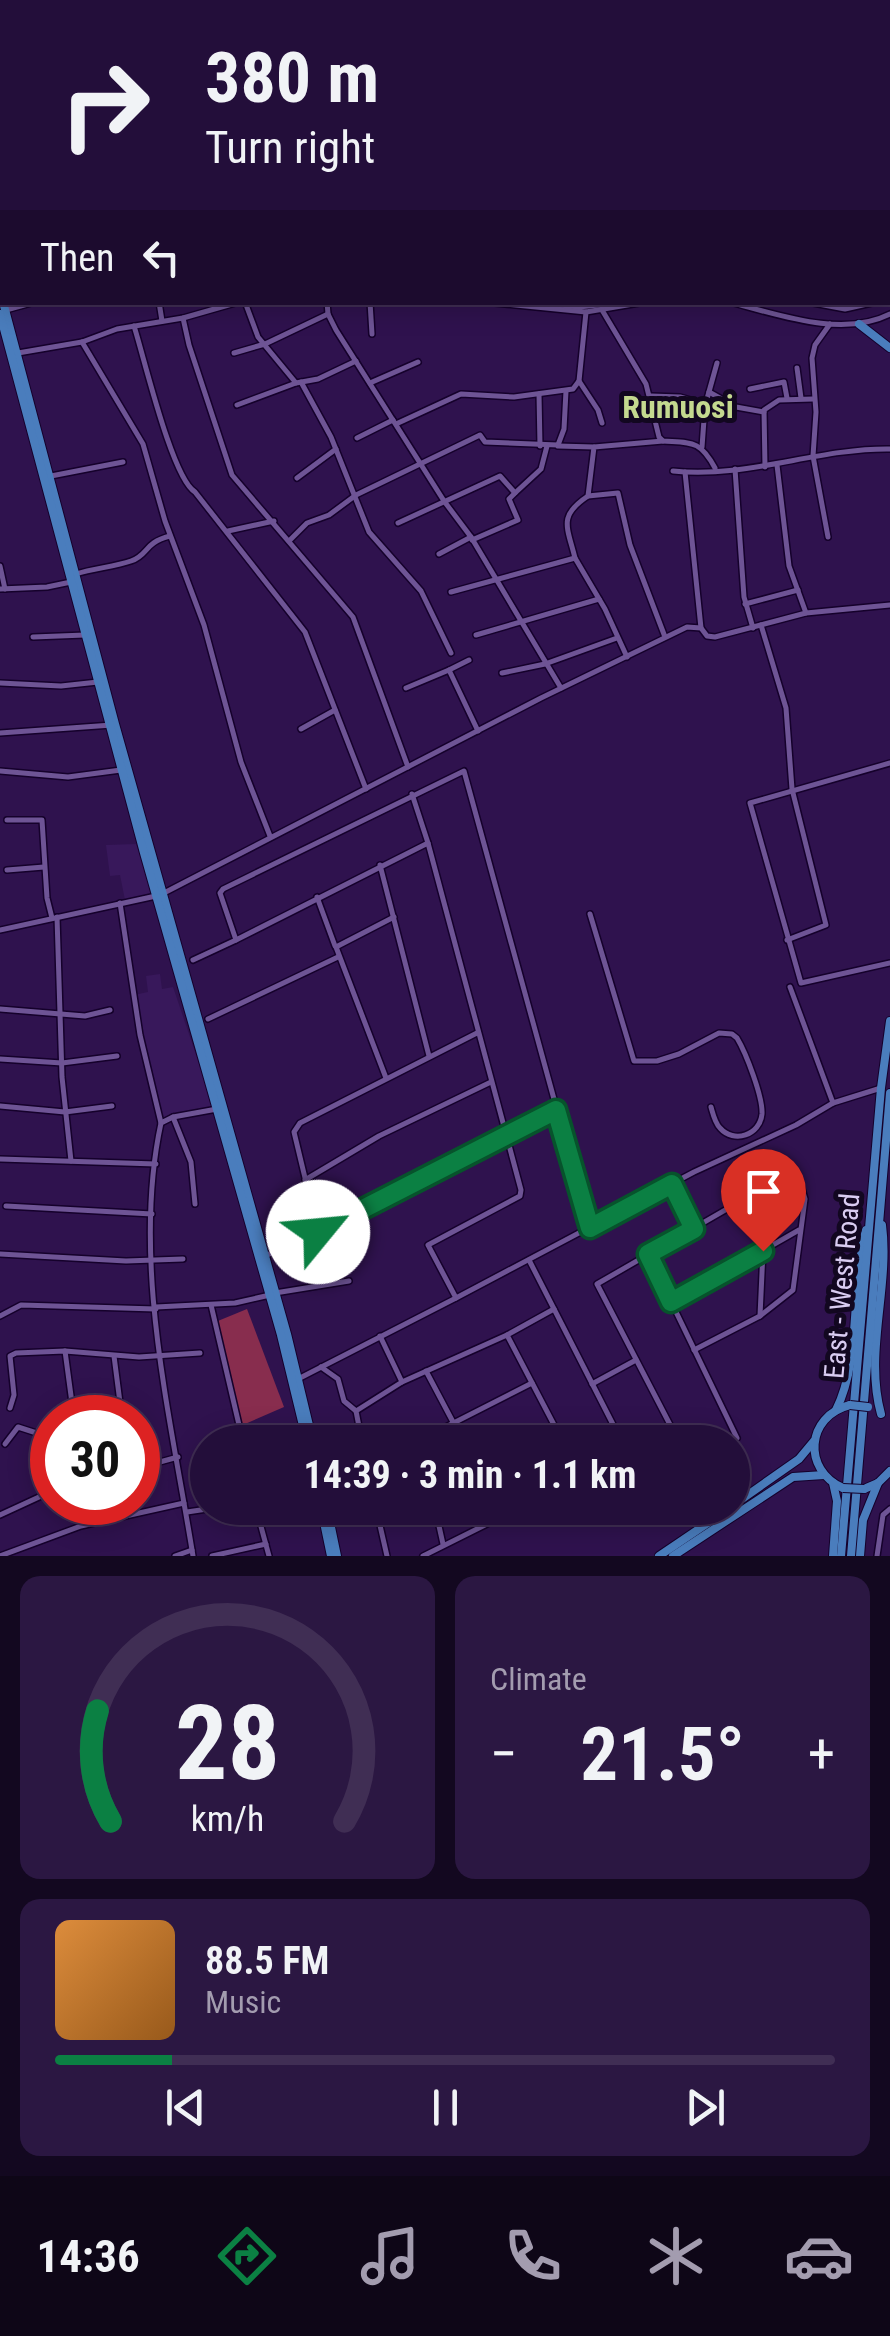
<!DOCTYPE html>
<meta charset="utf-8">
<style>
body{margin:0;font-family:"Roboto Condensed",sans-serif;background:#2b1742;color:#f1f3f6;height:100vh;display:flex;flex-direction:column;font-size:38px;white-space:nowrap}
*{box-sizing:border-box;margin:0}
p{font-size:32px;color:#a39caf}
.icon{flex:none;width:55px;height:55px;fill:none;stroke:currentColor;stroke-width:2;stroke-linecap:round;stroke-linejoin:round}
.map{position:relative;height:1556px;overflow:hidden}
.sheet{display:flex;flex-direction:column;gap:20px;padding:20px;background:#130820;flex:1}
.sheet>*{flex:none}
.top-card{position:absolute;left:0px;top:0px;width:890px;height:305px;box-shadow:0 5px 25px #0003,0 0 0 2px #402e54;background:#230e3a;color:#f1f3f6;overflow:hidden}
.speed{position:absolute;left:30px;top:1395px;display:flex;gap:20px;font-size:50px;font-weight:700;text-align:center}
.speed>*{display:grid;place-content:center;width:130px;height:130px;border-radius:50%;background:#230e3a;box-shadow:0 5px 25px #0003,0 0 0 2px #402e54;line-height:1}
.speed .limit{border:15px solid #d22;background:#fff;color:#111}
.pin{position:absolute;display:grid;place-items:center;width:85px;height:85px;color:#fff;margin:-102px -42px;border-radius:50% 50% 50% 0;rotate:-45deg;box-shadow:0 0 10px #0007}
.pin .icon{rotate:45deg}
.me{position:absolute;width:110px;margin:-55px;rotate:62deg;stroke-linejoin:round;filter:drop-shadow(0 0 8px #0008)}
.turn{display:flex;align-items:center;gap:35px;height:210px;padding:0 40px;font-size:45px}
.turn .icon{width:130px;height:130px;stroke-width:2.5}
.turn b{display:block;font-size:70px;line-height:85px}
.then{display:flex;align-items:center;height:95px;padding:0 40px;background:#0003;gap:20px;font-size:38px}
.big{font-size:75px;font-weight:700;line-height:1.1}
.sheet .card{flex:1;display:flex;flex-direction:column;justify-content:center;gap:15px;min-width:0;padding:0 35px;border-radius:20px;background:#2b1742}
.sheet .dial{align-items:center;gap:0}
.dial svg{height:260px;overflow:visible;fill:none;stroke:#402e54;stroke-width:7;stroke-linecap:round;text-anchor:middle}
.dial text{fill:#f1f3f6;stroke:none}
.song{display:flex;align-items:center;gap:30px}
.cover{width:120px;height:120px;border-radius:15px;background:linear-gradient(135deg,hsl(30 70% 55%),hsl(30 70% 35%))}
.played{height:10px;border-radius:5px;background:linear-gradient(90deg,#0b8043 15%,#402e54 15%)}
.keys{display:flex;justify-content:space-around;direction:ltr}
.heat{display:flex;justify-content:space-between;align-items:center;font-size:55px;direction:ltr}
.sheet .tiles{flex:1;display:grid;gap:20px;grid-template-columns:1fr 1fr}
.card:last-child{grid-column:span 2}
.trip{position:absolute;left:190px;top:1425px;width:560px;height:100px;border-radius:50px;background:#230e3a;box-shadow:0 5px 25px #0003,0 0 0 2px #402e54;font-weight:700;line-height:100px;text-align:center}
.tabs{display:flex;height:160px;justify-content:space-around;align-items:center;background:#0e0617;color:#a39caf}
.tabs .icon{width:70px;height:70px}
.tabs .active{color:#0b8043}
.tabs b{font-size:45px;color:#f1f3f6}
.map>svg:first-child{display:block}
</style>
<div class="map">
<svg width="890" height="1556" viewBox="0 0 890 1556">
<rect width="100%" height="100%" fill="#2f124e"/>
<g fill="#38185b">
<path d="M136,844l18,51 -29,5 -5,-25 -10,1 -4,-31z"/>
<path d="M160,974l2,15 11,-2 41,121 -53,10 -27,-123 14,-3 -2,-16z"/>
</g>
<path fill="#882d4e" d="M247,1309l37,98 -46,20 -25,-104z"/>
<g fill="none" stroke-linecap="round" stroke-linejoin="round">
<defs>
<g id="minor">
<path d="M61,0v2"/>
<path d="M201,0l2,2"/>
<path d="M274,0l1,2"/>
<path d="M329,0l11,2"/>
<path d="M471,0v2"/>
<path d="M696,0l1,2"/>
<path d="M790,0v2"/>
<path d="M156,2v-2"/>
<path d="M389,2l1,-2"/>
<path d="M577,2v-2"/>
<path d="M590,2l9,-2"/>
<path d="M0,13l2,2"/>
<path d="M0,66l2,2"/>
<path d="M888,79l2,6"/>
<path d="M0,107l2,2"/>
<path d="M0,132h2"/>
<path d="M888,134l2,-2"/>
<path d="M888,162l2,-1"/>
<path d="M888,191l2,-2"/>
<path d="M888,297l2,-2"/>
<path d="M159,302l3,19"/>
<path d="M245,302l13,35 38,46 22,-4 38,-18"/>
<path d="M327,302l1,12 8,16 108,171 27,36 90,151"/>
<path d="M370,302l2,32"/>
<path d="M484,302l102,10 59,-10"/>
<path d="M530,302l49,5 47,-5"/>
<path d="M730,302c49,13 113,36 160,12"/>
<path d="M808,302l37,7 31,-7"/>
<path d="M6,310l29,-8"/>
<path d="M602,310l44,74 13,53 4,4c29,2 37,-1 52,27"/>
<path d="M183,318l6,27 43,130 121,142 55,150"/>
<path d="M134,326c10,31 38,152 61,166l110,140 61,157"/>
<path d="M82,342l61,102 22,77 39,104 37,137 29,74"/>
<path d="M18,353l64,-11 35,-13 66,-11 56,-16"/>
<path d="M234,353l31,-9 63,-30"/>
<path d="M797,368l4,30"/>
<path d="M579,381l19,29 4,13"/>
<path d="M301,382l30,55 38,95 52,59 30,62"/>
<path d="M370,383l48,-21"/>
<path d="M750,389l34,-7 3,16"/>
<path d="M709,392l27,15 28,5"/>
<path d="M539,394l1,52"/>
<path d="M651,396l29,1 25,7"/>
<path d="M237,405l59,-22"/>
<path d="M396,424l65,-30 53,3 59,-8 6,-8 7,-69"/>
<path d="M357,438l36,-18"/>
<path d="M558,446l36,1"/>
<path d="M702,447l3,-41 12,-43"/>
<path d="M777,465l12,101 17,47"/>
<path d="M765,467l-1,-57 15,-10 34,-1"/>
<path d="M735,469l9,128 9,31"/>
<path d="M673,471c73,8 144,-23 217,-22"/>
<path d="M685,472l16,156"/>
<path d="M51,476l72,-14"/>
<path d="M297,478l39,-29"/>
<path d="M588,496l30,-3 12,52 35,92"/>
<path d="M398,523l102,-47 15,17 26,-24 6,-23"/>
<path d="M228,531l46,-10"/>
<path d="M828,537l-15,-81 3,-44 -4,-54 3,-13 15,-21"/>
<path d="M472,540l46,-20 -9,-21 6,-6"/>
<path d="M289,541l18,-18 22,-8 27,-20 124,-60 5,7 73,3 6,-16 2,-38"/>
<path d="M439,554l32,-17"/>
<path d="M575,558c-8,-32 -17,-42 13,-62l6,-49 69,-6"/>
<path d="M0,566l5,23"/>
<path d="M76,574c18,-6 38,-7 55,-13 18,-6 12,-18 39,-25"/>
<path d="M0,589l47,-2 24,-5"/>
<path d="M451,592l124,-34 30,51 22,48"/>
<path d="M745,604l53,-14"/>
<path d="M761,625l25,83 6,81 34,136 -39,15"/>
<path d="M476,635l123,-36"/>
<path d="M33,637l52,-2"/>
<path d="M449,670l20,-10"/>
<path d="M502,673l43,-9 72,-26"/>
<path d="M0,683l61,3 37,-4"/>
<path d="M406,688l43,-18 29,61"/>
<path d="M301,729l34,-19"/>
<path d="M0,733l112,-8"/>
<path d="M890,763l-140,40 51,180 89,-20"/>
<path d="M0,771l68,6 53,-7"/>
<path d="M412,794l16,49"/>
<path d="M7,820h35l5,78 5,20"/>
<path d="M380,865l49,191"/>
<path d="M7,870l37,-3"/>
<path d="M162,894l379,-196 146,-71 14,1 6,8 8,1 91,-24 84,-8"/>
<path d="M317,897l18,49"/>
<path d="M120,903l20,132 21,88"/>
<path d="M590,914l44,147h23l22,-7 40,-21 13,1 5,4c9,15 26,59 25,76 -2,21 -28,30 -42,14 -5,-5 -7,-14 -9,-21"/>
<path d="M57,917l5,160 9,84"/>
<path d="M0,930l156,-34"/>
<path d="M193,960l43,-20"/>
<path d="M790,987l43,116 48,-15"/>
<path d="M0,1009l85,7 25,-6"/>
<path d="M208,1019l130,-62"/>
<path d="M0,1059l62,4 55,-7"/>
<path d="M386,1078l-50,-131 58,-30"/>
<path d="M0,1106l65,6 47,-6"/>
<path d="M173,1117l18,45 4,42"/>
<path d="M0,1159l156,5"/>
<path d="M305,1180l74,-44 112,-54"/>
<path d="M672,1184l22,45"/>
<path d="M6,1206l146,8"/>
<path d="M318,1232l-24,-100 6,-9 177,-90"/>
<path d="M0,1254l126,7 57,-2"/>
<path d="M648,1254l89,184"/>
<path d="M265,1256l53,-24 239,-122 33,119"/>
<path d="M529,1260l93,182"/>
<path d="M275,1293l74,-12"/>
<path d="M456,1298l238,-126 102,-47 37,-22"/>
<path d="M671,1303l128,-73"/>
<path d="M211,1305l32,137"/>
<path d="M156,1307l79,-4 35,-8"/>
<path d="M554,1309l-47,26 56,107"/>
<path d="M0,1316l21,-11 135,4"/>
<path d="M694,1350l66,-34 3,-65"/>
<path d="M65,1351l9,67"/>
<path d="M114,1356l8,62"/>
<path d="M321,1367l17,12 6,22 12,10"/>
<path d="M426,1371l27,51"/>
<path d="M298,1379l158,-81 -28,-53 92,-49 1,-6 -93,-347 -192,97 -16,-47 3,-4 241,-118 93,339"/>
<path d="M402,1382l105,-47"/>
<path d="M592,1384l44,-24"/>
<path d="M10,1408l4,-13 -4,-39 6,-3 49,-2 74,6 61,-4"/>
<path d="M362,1442l-6,-31 46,-29 -22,-46"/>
<path d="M422,1442l4,-5 106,-54"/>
<path d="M530,1442l26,-13"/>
<path d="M679,1442l-82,-158 189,-109 13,4 6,20 -12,91 -33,26"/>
<path d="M5,1444l13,-17 34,11"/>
<path d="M138,1468l40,-11"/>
<path d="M256,1508l13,48"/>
<path d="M376,1508l11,48"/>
<path d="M435,1508l8,36"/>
<path d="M187,1512l27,-4"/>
<path d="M0,1515l52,-24"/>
<path d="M0,1556l81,-30 103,-23"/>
<path d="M175,1556l17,-6"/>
<path d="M193,1556c-22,-138 -62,-294 -32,-433l12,-6 44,-8"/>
<path d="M212,1556l54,-12"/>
<path d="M423,1556l96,-48"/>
<path d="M877,1556l6,-41 7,-6"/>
</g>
<g id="major">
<path d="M3,302l112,422 172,610 26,108"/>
<path d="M0,314l144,539 137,482 26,107"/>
<path d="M859,324l31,24"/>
<path d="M836,1410c26,-52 14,-123 30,-180"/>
<path d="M881,1414c-17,-61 9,-127 1,-189"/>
<path d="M843,1488c-41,-18 -37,-72 7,-83"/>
<path d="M864,1489l14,-6 12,-12"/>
<path d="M732,1506l67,-47 15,-18"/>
<path d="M321,1508l10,48"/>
<path d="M327,1508l10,48"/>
<path d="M659,1556l71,-48"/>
<path d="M673,1556l120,-79 31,-2"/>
<path d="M833,1556l4,-55 -4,-18"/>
<path d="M841,1556l40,-468 9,-67"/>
<path d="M851,1556l39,-463"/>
<path d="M860,1556l3,-36 15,-37"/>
</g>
</defs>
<use href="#minor" stroke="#15012b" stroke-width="8"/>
<use href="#major" stroke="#15012b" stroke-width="10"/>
<use href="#minor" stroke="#6e5495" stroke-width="5"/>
<use href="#major" stroke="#4a7dbd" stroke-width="8"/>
<defs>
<g id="major-bridge">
<path d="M850,1405l18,2"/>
<path d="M843,1488l21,1"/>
</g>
</defs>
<use href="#major-bridge" stroke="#15012b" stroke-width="10" stroke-linecap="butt"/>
<use href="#major-bridge" stroke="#4a7dbd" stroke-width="8"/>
</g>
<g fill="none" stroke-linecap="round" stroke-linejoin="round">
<defs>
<path id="route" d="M318,1232l238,-122 34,118 82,-44 22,45 -46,25 23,48 92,-51"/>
</defs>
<use href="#route" stroke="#07532c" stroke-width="25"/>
<use href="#route" stroke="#0b8043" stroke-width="18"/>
</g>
<g text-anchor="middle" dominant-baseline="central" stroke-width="10" stroke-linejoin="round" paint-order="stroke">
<g font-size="28" fill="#d9ccf1" stroke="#120720">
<text transform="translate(842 1286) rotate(-85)">East - West Road</text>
</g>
<g font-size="32" font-weight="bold" fill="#c4d98f" stroke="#120720">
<text x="678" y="407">Rumuosi</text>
</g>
</g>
</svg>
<div class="speed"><div class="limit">30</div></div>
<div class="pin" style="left:763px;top:1251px;background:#d93025"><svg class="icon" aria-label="arrive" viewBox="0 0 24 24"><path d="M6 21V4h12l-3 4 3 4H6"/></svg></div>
<svg class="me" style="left:318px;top:1232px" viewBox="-20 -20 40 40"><circle r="19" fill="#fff"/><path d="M0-13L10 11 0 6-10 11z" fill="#0b8043"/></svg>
<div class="trip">14:39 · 3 min · 1.1 km</div>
<div class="top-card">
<div class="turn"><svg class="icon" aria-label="right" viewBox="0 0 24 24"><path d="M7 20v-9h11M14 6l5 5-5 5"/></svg><div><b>380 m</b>Turn right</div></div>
<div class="then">Then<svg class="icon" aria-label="left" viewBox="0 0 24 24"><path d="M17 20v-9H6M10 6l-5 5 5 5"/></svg></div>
</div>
</div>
<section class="sheet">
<div class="tiles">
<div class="card dial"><svg viewBox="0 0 100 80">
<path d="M14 69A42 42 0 1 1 86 69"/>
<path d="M14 69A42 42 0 0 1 10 35" stroke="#0b8043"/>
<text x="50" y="56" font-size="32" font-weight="700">28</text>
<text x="50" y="72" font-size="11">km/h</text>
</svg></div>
<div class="card"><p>Climate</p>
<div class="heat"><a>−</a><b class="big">21.5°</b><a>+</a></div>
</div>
<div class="card">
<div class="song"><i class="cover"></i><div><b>88.5 FM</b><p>Music</p></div></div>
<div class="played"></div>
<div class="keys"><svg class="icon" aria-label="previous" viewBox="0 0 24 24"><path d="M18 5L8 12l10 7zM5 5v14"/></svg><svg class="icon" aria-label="pause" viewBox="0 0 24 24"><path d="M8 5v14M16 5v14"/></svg><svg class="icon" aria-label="next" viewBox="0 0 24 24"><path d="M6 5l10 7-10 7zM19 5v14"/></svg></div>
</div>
</div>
</section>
<nav class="tabs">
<b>14:36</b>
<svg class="icon active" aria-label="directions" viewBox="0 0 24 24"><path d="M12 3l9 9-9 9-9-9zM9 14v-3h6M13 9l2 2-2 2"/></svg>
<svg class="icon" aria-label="music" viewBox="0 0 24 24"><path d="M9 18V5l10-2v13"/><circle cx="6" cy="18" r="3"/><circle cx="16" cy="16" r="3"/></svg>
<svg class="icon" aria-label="phone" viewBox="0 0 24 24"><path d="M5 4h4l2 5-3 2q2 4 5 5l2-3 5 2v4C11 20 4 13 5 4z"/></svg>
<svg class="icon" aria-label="climate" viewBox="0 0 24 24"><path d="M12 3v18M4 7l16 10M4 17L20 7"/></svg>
<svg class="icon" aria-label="car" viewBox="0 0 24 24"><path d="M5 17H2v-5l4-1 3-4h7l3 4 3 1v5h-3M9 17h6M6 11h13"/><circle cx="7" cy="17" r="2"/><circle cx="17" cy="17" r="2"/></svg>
</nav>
